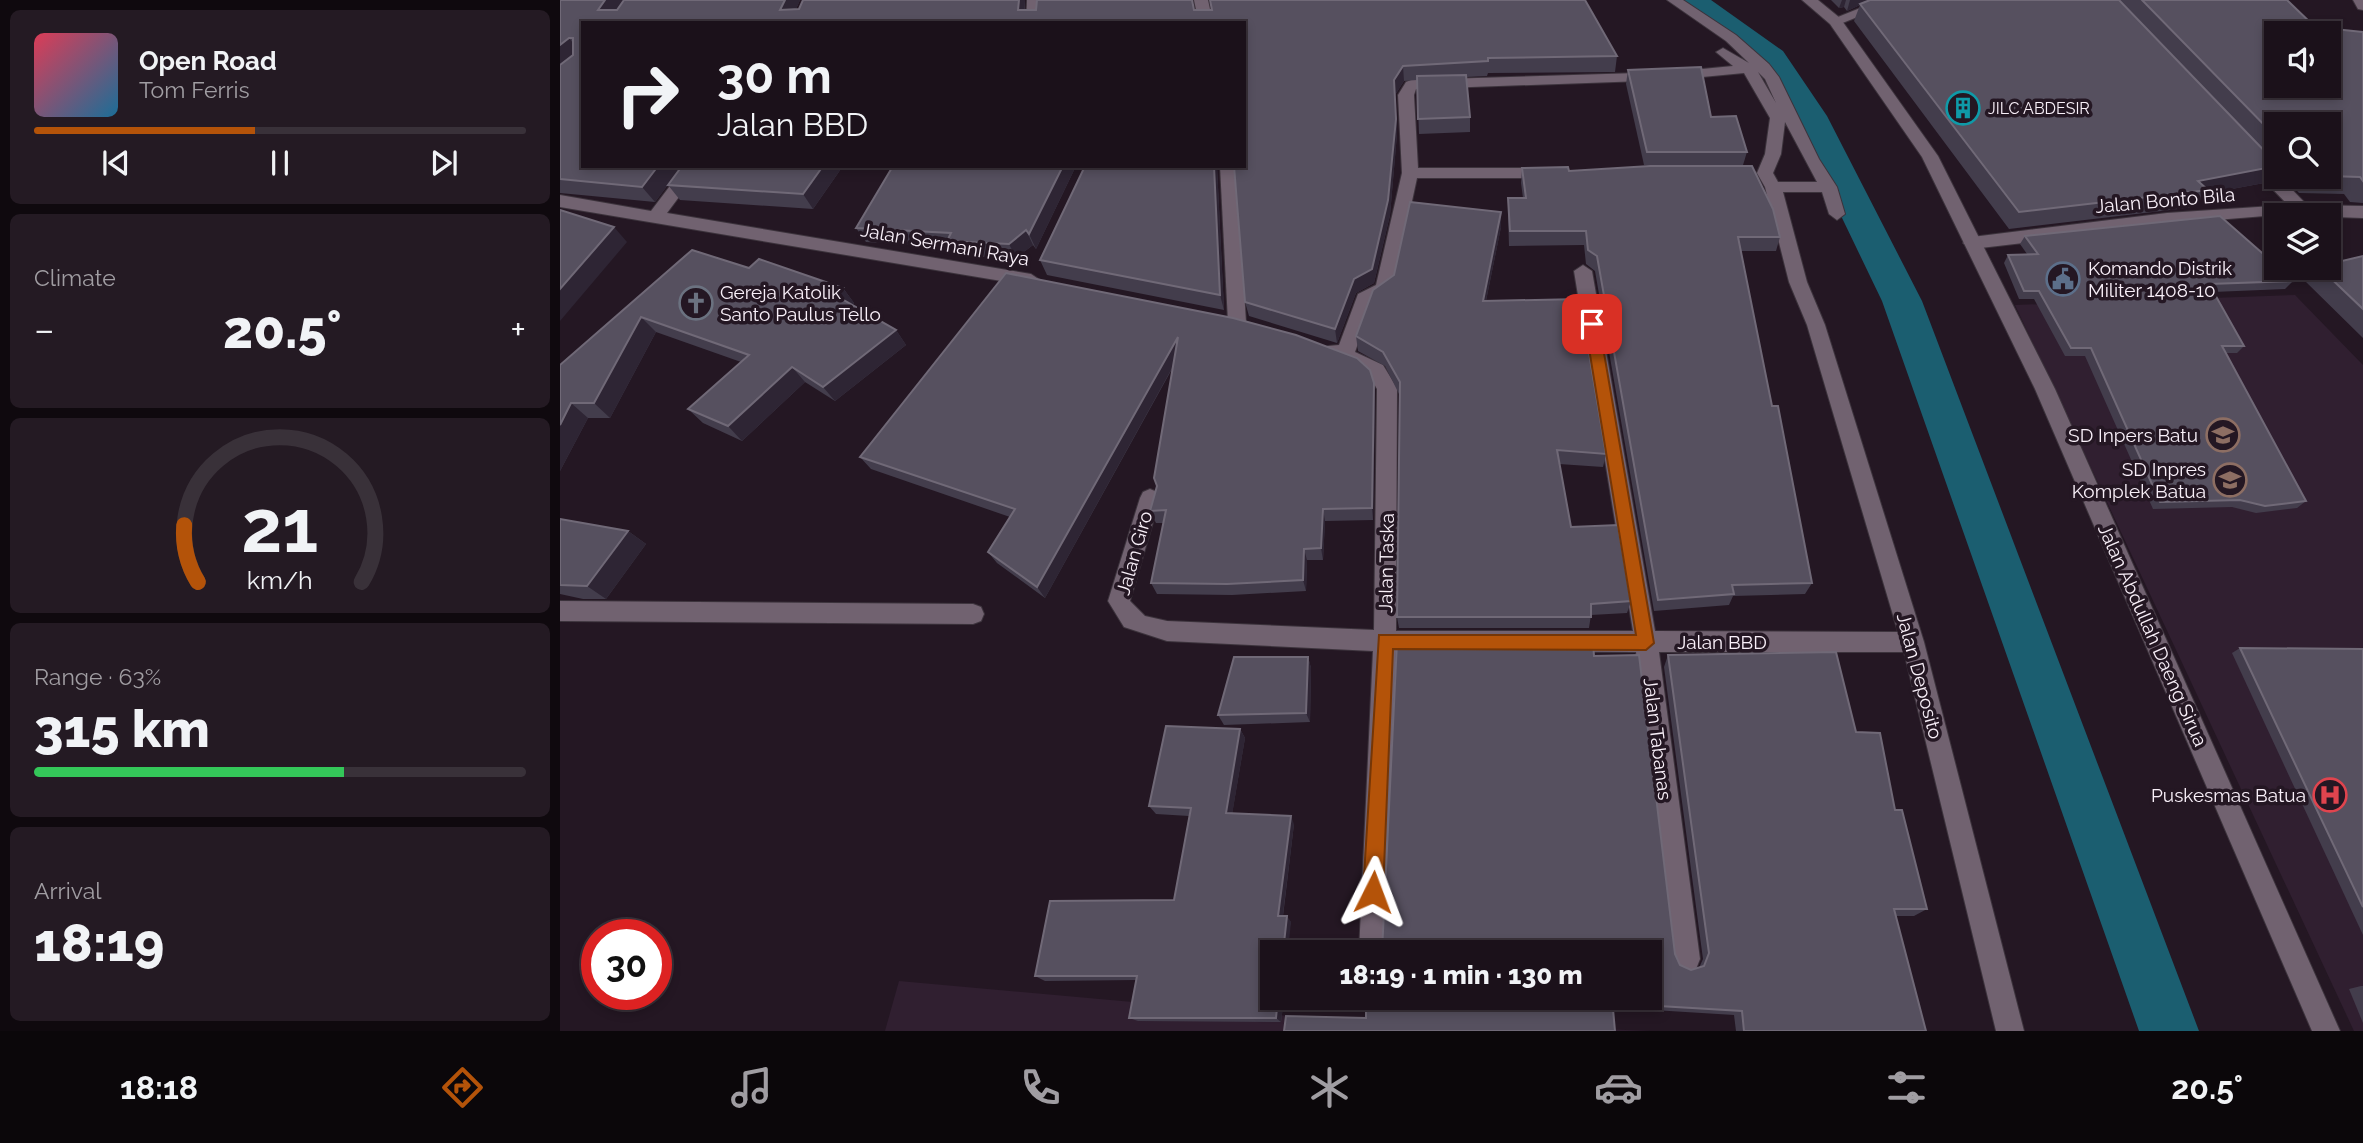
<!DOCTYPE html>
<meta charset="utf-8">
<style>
body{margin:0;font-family:Raleway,sans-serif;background:#241a23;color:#f1f3f6;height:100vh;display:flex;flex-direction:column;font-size:26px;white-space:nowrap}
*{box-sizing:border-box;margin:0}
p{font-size:23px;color:#a09da2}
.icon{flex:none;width:38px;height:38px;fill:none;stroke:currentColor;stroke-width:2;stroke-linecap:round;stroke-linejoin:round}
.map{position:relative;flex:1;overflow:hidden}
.details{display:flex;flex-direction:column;gap:10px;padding:10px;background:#0f090e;width:560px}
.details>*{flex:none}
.banner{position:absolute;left:21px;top:21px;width:665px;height:147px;border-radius:0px;box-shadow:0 4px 10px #0003,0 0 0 2px #393139;background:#1b111a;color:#f1f3f6;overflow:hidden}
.fabs{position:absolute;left:1704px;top:21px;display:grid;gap:14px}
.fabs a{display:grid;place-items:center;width:77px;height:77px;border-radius:0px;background:#1b111a;box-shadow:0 4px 10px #0003,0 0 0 2px #393139;font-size:35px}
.speed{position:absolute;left:21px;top:919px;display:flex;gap:14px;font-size:35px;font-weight:700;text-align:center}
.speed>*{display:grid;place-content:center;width:91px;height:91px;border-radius:50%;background:#1b111a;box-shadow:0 4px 10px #0003,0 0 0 2px #393139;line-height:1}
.speed .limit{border:10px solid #d22;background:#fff;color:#111}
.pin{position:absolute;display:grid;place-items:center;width:60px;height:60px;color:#fff;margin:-30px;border-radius:14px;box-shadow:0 4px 10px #0006}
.me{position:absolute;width:77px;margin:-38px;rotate:3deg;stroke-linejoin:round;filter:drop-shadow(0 0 5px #0008)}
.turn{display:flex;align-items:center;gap:24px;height:147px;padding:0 21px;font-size:32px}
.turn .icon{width:91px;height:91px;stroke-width:2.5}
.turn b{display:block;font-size:49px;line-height:60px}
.big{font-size:52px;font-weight:800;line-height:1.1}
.details .card{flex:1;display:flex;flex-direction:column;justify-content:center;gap:10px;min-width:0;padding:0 24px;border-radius:10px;background:#241a23}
.details .dial{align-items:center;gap:0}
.dial svg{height:182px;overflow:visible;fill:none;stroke:#393139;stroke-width:7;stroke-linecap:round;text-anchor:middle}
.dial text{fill:#f1f3f6;stroke:none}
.song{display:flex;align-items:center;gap:21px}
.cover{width:84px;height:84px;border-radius:10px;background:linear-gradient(135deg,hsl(350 70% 55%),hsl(200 70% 35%))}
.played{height:7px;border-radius:4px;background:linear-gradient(90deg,#b45309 45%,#393139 45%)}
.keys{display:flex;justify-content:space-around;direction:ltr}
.heat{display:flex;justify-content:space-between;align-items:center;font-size:38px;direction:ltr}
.charge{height:10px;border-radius:5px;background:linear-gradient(90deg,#34c759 63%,#393139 0)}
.trip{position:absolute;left:700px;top:940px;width:402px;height:70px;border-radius:0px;background:#1b111a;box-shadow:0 4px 10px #0003,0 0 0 2px #393139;font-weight:800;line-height:70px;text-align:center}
.tabs{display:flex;height:112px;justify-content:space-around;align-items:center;background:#0b070a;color:#a09da2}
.tabs .icon{width:49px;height:49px}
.tabs .on{color:#b45309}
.tabs b{font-size:32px;color:#f1f3f6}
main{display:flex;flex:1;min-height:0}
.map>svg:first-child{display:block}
</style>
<main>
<section class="details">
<div class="card">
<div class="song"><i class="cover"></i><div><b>Open Road</b><p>Tom Ferris</p></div></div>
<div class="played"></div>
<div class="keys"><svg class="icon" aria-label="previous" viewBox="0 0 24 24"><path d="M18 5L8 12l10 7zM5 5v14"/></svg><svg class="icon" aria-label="pause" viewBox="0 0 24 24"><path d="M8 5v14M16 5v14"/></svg><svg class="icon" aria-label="next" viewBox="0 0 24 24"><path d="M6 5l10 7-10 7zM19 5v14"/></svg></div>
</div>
<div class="card"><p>Climate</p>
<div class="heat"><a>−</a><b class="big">20.5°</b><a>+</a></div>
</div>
<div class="card dial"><svg viewBox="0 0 100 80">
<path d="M14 69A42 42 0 1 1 86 69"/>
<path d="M14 69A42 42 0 0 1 8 44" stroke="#b45309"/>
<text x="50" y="56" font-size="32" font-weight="700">21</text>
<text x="50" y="72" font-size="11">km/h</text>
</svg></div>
<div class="card"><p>Range · 63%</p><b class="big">315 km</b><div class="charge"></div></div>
<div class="card"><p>Arrival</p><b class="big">18:19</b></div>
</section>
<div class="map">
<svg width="1803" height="1031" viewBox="0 0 1803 1031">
<rect width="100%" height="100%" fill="#241723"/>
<g fill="#301f30">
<path d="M1735,295l68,70v666h-9l-339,-726z"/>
<path d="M339,981l391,35 360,15h-765z"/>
</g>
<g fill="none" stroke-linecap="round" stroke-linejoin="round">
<path fill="#1b5e70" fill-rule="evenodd" d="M1116,0h35l72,51 44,65 95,185 277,730h-60l-257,-730 -89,-185 -33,-52z"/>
<defs>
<g id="street">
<path d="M467,0h14l-1,23h-14z"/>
<path d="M634,0h14l5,23h-14z"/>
<path d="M1107,0h16l53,35 33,29 10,13 40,82 18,28 8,27 -8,6 -8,-6 -7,-22h-39l24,90 18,43 99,317 100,389h-28l-92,-379h-245l41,307 -4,10 -10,4 -10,-4 -4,-10 -36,-307 -240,-1 -13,296 -2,5h-22l14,-301 -206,-10 -43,-14 -16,-26 32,-103 3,-6 7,-3 7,3 3,6 -30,103 15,15 22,5 207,9 3,-241 -8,-14 -41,-19 -2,-5 2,-5 11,-1 19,-51 18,-9 26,-112 -4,-78 8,-13 5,-2 260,-8 62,-6 -17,-14 7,-4 26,15 -23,-22zM1198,72l7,7 11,24zM1184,73l26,45 -5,36 -8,19 8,14 24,95 18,43 91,307 -243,-1 -63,-360 -9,-6 -9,6 59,360h-237l1,-243 -14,-23 -28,-13 17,-49 21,-14 24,-111h131l8,-5 -8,-5h-130l-4,-73 2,-6 255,-9zM1225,122l32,60h-39l-5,-9 8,-19z"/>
<path d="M1320,0h20l-60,24 -12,-3z"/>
<path d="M1793,0h10v10l-5,-1z"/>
<path d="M1691,152l6,1 50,52 56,1v12l-86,-3 -61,5 -244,29 -9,-6 9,-6 195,-24 121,-8 -43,-44v-8z"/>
<path d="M125,166h17l-35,47 364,61 9,6 -9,6 -471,-79v-12l91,16z"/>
<path d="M660,166h16l10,156 -9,7 -9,-7z"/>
<path d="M0,601l413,3 8,3 3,7 -3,7 -8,3 -413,-3z"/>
</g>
<path id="secondary" d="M1242,0h16l22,18 98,138 117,233 285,642h-28l-277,-642 -113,-232 -92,-133z"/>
</defs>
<use href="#street" stroke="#3c333c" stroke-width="2"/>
<use href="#secondary" stroke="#3c333c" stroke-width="2"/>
<use href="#street" fill="#716270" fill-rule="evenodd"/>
<use href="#secondary" fill="#716270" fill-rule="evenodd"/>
</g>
<g fill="#433d4c">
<path d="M0,0h240l-4,9h3l4,-9h222v10h169l423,46 -2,16 -127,1 -1,3 -21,1 4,40v15l-51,2 -2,-54 -13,1 -9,14 2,39 -7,81 -16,68 -18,10 -19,50 -88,-27 -4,-14 -1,-279h-661v143h99l-27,36 -95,-9z"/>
<path d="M1271,0h456l28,27 48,5v171l-13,-1 -6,-8 -45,-1 -15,-16h45v-53h-52v46l-1,-2 -12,15 -59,11 -10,13 -186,22 -155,-208 6,-16 -13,6 -3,-4 -5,1z"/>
<path d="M1068,70l83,47 36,35 -4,13h-99l-18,-81z"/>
<path d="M122,166h161l-30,43 -133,-9 -12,-15z"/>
<path d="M333,166h183l-40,83 -3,-4 -17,13 -61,-2 -5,-9 -84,-5 -10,-14z"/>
<path d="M657,166l7,144 -177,-35 -7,-15z"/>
<path d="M962,168l47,3 211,66 -4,14h-35l31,155 40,177 -7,11 -72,2 -4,9 -75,6 -59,-340 -9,-7 -2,-19 -75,1 -1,-33v-15h15l-2,-15z"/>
<path d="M941,227l-15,74 120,153 -3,13 -44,-3 12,63 60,74 -4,12 -36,2 -2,13h-190l-2,-11 2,-223 -14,-28 -27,-15 -2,-15z"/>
<path d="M1465,236l268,45 -8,8 -72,3 31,54 -7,7h-11l80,148 -9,7 -41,5 -24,-6 -79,2 -68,-153h-20l-31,-57h-15l-15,-36 4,-8 19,-1 -7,-10z"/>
<path d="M132,250l57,18 94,20 11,15 -2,2 44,25 10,15 -71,56 -30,-19 -63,59 -39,-18 -15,-14 53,-47 -85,-30 -46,86h-22l-28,53v-106z"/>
<path d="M1803,256v82l-58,-57 13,-13h11z"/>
<path d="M446,273l369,123 -2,124 -48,1 -2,39h-16l-1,31 -74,4 -75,-1 -6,-11 13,-60h-8l-6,-12 7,-25 15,-117 -127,229 -48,-35 -9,-11 22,-35 -139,-48 -11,-12z"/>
<path d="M0,519l68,12 18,13 -40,55h-23l-23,-5z"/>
<path d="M1680,648l123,1v286l-131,-282z"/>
<path d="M1108,655l188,77 39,78 32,99 -13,7h-18l30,115h-190l-2,-16 -81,-5 -15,-12h12l-56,-342 81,298 5,11 11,5 8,-2 4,-9 -39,-292z"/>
<path d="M748,657l3,11 -1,54 -86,3 -6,-10z"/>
<path d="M680,729l5,9 -13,76 62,10 -11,92 8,6 -19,76h12l-3,24 -143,-1 -9,-3 7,-38 -91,1 -10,-5 139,-76 15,-84 -33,-2 -7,-8z"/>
<path d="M1801,986h2v37l-14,-34z"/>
</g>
<g fill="#2e2534">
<path d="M45,0h23l-17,23 -13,-13z"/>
<path d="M225,0h15l-10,23 -10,-13z"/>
<path d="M459,0h6l-1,23 -6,-13z"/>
<path d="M1282,0h4l-2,7 -5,1z"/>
<path d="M1290,0h23l-13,4v1l-13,6z"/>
<path d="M9,38l12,15 -21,18v-26z"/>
<path d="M843,66l1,15 -9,14 2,39 -7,81 -16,68 -18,10 -19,50 -2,-14 59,-249z"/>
<path d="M98,166h24l-27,36 -13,-15z"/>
<path d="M263,166h20l-30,43 -10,-15z"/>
<path d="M503,166h13l-40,83 -7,-15z"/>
<path d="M654,166h3l7,144 -4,-15z"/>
<path d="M1717,166l-13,17 -59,11 3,-4 -10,-9z"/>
<path d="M941,212v15l-18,88v-14z"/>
<path d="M54,227l13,15 -67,79v-32z"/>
<path d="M466,230l7,15 -17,13 -7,-14z"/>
<path d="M283,288l11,15 -8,7 -11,-15z"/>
<path d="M81,317l15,15 -46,86 -16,-15z"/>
<path d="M336,330l10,15 -71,56 -12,-14z"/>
<path d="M618,337l4,13 -137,248 -8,-11z"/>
<path d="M232,367l13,15 -63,59 -14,-15z"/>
<path d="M814,383l1,13 -2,124 -1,-12z"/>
<path d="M11,403l17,15 -28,53v-46z"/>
<path d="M763,509l2,12 -2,39 -2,-12z"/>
<path d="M68,531l18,13 -40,55 -19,-13z"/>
<path d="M744,549l3,11 -1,31 -3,-11z"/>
<path d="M748,657l3,11 -1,54 -4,-9z"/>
<path d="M680,729l5,9 -14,83 -5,-8z"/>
<path d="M731,816l3,8 -12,98 -4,-6z"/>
<path d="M727,916l4,6 -3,30h-5z"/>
<path d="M718,998h6l-3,24 -5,-4z"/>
</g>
<g fill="#56505f" stroke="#706977" stroke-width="2" fill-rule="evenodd">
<path d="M0,0h45l-7,10h19l7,-10h161l-5,10 19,-1 4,-9h216l-1,10h18l1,-10h155l2,10h18l-2,-10h375l32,56 -129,2v3l-85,5 -9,14 2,39 -8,81 -16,69 -18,10 -19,50 -90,-27 -11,-136h10v-143h-661v143h75l-16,21 -82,-8v-114l13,-10v-17h-4l-9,7z"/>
<path d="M1310,0h249l158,164v2l-79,15 10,9 -189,22 -159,-208z"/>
<path d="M1582,0h145l28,27 48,5v149l-3,-4 -31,-1v-52h-52v14zM1717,33h52v53h-52z"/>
<path d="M1141,67l10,50 25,-1 11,36h-100l-19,-82z"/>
<path d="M906,75l4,42 -52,2 -1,-43z"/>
<path d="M122,166h141l-20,28 -135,-9z"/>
<path d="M333,166h170l-34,68 -3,-4 -17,14 -62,-3 4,-8 -95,-5z"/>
<path d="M525,166h129l6,129 -180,-35z"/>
<path d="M1090,166h102l21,43 7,28h-42l34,169h6l34,177 -80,2 2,9 -76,6 -61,-344 -9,-6 -2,-19h-76l-2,-33h18l-4,-30 46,-1 1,4z"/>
<path d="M850,202l91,10 -18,89 97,-2 26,155 -49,-4 14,77 47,-2 13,76 -40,3v13h-194l3,-235 -17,-30 -27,-16 17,-46 21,-15z"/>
<path d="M0,210l54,17 -54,62z"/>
<path d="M1660,216l57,50v2h1l15,13 -84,3 35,62h-22l84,155 -41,5 -25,-6 -80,2 -69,-154h-20l-32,-57h-15l-16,-36 30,-1 -13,-18z"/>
<path d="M132,250l57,18 10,-9 84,29 -8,7 61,35 -73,57 -31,-20 -64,59 -40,-17 61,-54 -108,-38 -47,86h-23l-11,22v-60z"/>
<path d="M1803,256v53l-43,-41h9v-4z"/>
<path d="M446,273l227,45 63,17 61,23 13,12 4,13 -2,125 -49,1 -2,39 -17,1 -1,31 -76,4 -76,-1 15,-73 -16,1 7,-25 -3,-8 24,-141 -141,250 -49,-35 27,-43 -155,-52z"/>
<path d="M0,519l68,12 -41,55 -27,-1z"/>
<path d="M837,642h196l1,14 45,-1 36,299 5,11 11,5 13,-4 5,-13 -41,-298 168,-3 20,80 24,1 15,77h7l25,99h-33l32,122h-182l-2,-20 -83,-5 -10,-8h1v-46h-268z"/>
<path d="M1680,648l123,1v258z"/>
<path d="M674,657h74l-2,56 -88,2z"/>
<path d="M606,726l74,3 -14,84 65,3 -13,100h9l-4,36h-11v46h6l-2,20h-147l8,-42h-102l15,-75 124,-1 17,-92 -42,-2z"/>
<path d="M806,998h246l3,33h-331l2,-15 80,2z"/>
</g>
<path fill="#b45309" stroke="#753606" stroke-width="2" d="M1032,319l7,5 55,319 -8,7 -253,-1 -10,243 -3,7 -7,3 -7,-3 -3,-7 16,-257h257l-51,-311z"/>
<defs>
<symbol id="building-ring" viewBox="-11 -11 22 22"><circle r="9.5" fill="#241723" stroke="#0f9aa8" stroke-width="1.5"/><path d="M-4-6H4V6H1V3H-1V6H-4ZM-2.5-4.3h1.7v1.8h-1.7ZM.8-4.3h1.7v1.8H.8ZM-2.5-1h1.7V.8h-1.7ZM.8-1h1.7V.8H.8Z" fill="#0f9aa8"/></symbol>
<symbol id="civic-ring" viewBox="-11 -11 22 22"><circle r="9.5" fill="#241723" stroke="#5c6f8a" stroke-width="1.5"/><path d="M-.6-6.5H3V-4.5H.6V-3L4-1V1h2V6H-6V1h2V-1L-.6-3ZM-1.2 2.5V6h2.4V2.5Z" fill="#5c6f8a"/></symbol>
<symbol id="church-ring" viewBox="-11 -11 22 22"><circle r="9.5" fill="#241723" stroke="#6b7280" stroke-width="1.5"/><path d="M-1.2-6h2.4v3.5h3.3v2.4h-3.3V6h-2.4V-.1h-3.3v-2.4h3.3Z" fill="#6b7280"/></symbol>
<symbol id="school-ring" viewBox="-11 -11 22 22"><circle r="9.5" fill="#241723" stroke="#8d6e63" stroke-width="1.5"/><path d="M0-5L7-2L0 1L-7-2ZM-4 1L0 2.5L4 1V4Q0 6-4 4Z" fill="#8d6e63"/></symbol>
<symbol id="hospital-ring" viewBox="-11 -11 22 22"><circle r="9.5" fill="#241723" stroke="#e0444e" stroke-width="1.5"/><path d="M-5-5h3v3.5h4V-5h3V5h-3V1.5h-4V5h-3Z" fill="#e0444e"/></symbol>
</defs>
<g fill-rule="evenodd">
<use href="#building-ring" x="1384" y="89" width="38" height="38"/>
<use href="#civic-ring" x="1484" y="260" width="38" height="38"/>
<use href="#church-ring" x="117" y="284" width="38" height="38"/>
<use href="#school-ring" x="1644" y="416" width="38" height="38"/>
<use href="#school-ring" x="1651" y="461" width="38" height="38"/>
<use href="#hospital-ring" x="1751" y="776" width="38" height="38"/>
</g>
<g text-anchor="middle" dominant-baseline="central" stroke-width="7" stroke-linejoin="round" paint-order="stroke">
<g font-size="16" fill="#f9f0f9" stroke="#241723" text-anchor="start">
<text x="1428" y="108">JILC ABDESIR</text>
</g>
<g font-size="19" fill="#f9f0f9" stroke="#241723">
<text transform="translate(1605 200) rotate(-5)">Jalan Bonto Bila</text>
<text transform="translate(385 244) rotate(10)">Jalan Sermani Raya</text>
<text transform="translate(574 553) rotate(-74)">Jalan Giro</text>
<text transform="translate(826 563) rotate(-89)">Jalan Taska</text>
<text transform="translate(1593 635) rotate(66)">Jalan Abdullah Daeng Sirua</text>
<text x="1162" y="642">Jalan BBD</text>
<text transform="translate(1360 676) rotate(75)">Jalan Deposito</text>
<text transform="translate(1098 739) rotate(83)">Jalan Tabanas</text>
</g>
<g font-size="19" fill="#f9f0f9" stroke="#241723" text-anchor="end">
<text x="1528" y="268" text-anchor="start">Komando Distrik<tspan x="1528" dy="22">Militer 1408-10</tspan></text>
<text x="160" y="292" text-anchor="start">Gereja Katolik<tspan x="160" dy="22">Santo Paulus Tello</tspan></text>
<text x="1638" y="435">SD Inpers Batu</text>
<text x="1646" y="469">SD Inpres<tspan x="1646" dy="22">Komplek Batua</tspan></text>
<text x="1746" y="795">Puskesmas Batua</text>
</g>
</g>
</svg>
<div class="fabs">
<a><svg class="icon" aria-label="sound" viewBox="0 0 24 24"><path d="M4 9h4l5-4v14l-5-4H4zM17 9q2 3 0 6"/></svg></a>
<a><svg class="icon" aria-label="search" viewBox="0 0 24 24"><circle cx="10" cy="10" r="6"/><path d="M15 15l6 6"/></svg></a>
<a><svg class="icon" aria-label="layers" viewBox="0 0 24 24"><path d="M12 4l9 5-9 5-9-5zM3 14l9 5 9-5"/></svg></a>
</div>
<div class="speed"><div class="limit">30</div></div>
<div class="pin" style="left:1032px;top:324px;background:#d93025"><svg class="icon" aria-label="arrive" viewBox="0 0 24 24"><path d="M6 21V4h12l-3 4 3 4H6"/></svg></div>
<svg class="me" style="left:813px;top:892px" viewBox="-20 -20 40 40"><path d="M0-17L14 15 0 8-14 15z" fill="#b45309" stroke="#fff" stroke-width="4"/></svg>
<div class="trip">18:19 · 1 min · 130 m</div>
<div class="banner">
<div class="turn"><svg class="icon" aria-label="right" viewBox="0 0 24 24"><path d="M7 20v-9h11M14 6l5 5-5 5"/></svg><div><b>30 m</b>Jalan BBD</div></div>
</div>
</div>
</main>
<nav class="tabs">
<b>18:18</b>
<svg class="icon on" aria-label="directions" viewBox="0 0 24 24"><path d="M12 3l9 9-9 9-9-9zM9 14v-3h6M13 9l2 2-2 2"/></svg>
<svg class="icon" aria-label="music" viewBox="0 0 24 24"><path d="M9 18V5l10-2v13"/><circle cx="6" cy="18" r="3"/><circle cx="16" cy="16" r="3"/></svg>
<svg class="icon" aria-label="phone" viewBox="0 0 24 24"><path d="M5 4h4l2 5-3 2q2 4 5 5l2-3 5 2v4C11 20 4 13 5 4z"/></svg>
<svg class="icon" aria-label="climate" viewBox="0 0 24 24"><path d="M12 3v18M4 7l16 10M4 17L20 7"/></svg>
<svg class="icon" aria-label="car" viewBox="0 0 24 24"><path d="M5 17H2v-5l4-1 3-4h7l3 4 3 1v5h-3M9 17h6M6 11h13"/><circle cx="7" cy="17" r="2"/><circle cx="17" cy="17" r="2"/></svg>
<svg class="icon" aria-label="filters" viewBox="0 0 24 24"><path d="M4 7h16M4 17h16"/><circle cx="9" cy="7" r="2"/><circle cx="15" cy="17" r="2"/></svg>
<b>20.5°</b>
</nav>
